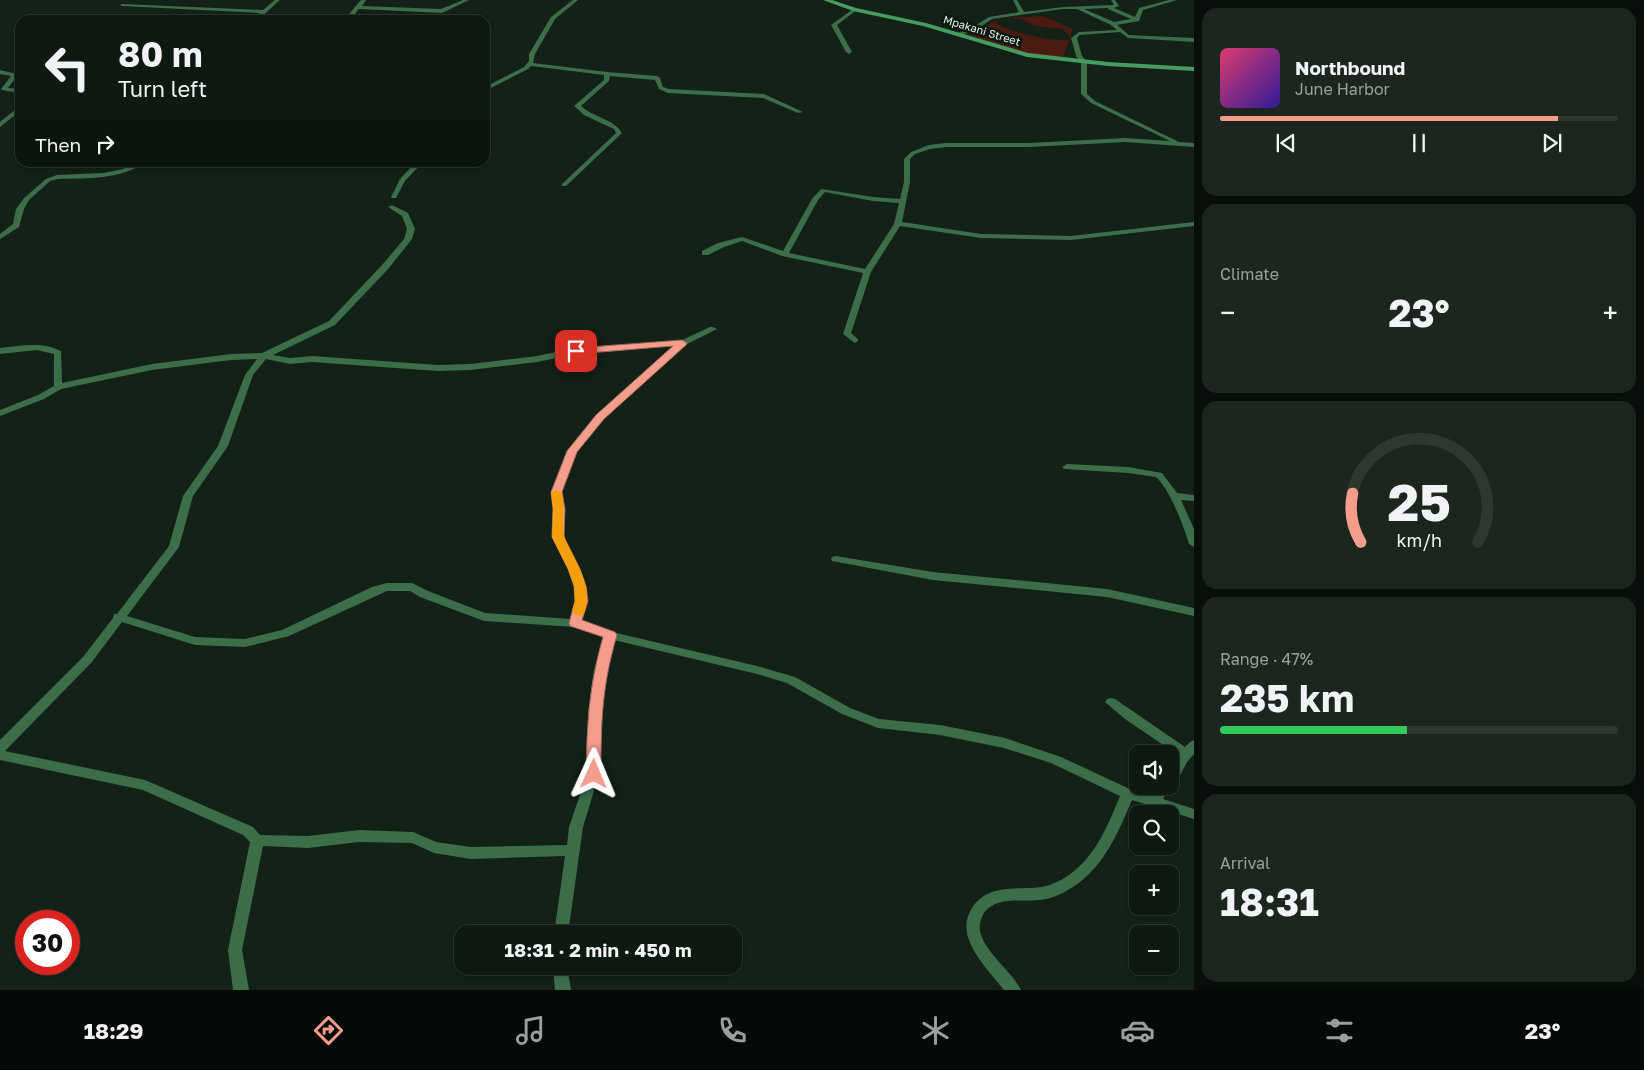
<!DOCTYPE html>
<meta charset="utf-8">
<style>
body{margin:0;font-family:"Golos Text",sans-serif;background:#1c261f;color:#f1f3f6;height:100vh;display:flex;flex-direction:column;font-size:19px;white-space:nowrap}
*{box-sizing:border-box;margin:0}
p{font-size:16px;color:#9ba09f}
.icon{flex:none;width:28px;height:28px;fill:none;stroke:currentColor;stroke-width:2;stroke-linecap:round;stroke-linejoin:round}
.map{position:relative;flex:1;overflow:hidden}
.sheet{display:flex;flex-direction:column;gap:8px;padding:8px;background:#080e09;width:450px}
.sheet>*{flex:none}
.banner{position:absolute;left:15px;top:15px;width:475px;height:152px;border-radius:15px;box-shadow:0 1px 4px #0004,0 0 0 1px #2e3831;background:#0e1911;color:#f1f3f6;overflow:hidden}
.fabs{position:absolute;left:1129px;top:745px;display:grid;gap:10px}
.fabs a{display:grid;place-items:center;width:50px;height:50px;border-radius:10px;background:#0e1911;box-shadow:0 1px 4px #0004,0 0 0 1px #2e3831;font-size:25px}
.speed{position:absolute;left:15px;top:910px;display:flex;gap:10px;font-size:25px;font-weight:700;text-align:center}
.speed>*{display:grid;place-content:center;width:65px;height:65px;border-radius:50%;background:#0e1911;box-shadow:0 1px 4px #0004,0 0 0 1px #2e3831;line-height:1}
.speed .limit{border:8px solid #d22;background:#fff;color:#111}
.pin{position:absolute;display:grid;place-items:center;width:42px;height:42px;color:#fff;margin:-21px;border-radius:10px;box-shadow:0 2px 8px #0006}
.me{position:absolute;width:55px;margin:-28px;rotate:1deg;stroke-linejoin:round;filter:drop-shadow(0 0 4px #0008)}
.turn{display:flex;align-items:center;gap:18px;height:105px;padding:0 20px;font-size:22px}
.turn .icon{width:65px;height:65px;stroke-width:2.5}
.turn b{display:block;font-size:35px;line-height:42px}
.then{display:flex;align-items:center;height:48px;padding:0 20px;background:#0003;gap:10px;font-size:19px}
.big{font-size:38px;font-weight:700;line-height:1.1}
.sheet .widget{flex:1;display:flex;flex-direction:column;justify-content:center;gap:8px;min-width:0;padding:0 18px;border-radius:15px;background:#1c261f}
.sheet .dial{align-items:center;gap:0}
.dial svg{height:130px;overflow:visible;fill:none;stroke:#2e3831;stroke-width:7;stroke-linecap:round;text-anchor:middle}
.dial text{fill:#f1f3f6;stroke:none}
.song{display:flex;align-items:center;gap:15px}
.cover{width:60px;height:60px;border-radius:8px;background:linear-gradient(135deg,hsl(340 70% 55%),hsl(250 70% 35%))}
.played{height:5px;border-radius:2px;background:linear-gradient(90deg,#f49d8d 85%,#2e3831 85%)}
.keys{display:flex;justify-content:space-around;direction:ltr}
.heat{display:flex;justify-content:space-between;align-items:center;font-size:28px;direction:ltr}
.charge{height:8px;border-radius:4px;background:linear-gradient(90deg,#34c759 47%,#2e3831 0)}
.trip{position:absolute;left:454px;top:925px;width:288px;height:50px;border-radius:15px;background:#0e1911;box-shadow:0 1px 4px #0004,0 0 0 1px #2e3831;font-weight:700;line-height:50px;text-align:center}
.menu{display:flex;height:80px;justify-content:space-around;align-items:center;background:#060a07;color:#9ba09f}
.menu .icon{width:35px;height:35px}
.menu .on{color:#f49d8d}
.menu b{font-size:22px;color:#f1f3f6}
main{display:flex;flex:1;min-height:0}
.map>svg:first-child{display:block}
</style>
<main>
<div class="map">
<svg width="1194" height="990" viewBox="0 0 1194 990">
<rect width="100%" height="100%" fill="#132117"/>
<path fill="#4b1b13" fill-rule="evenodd" d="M1043,16l30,13 -10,28 -40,-4 -54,-18 32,-17zM1002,18l20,1 12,7 28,3 7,6 -1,5c-16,2 -57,-8 -71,-16v-3z"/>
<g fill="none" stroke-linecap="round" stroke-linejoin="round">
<g fill="#3c6e4a" fill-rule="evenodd">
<path d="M275,0h5l-22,20h-6l8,-7 -138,-7 -2,-1 2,-1 141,6z"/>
<path d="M361,0h5l-4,6 79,3 22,-9h6l-27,13 -83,-4 -9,11h-6z"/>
<path d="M573,0h5l-23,19 -20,35 -2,9 74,9 50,4 3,2 3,9 6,2 95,5 39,18 -5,1 -35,-15 -95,-5 -9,-4 -4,-9 -45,-4 -1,5 -28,25c12,11 33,13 41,27l-56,53h-4v-2l54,-51 -2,-4 -30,-14 -10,-9 30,-26v-5l-73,-9 -3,3 -41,21 -2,1v-4l39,-20 5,-6v-7l22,-37z"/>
<path d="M1013,0h4l7,12 39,-5 51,-2 -3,-5h4l4,6 -5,2 21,9 4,-9 30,-8h8l-34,10 -4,11 -22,4 12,10 65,3v4l-66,-4 -8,-6 -40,3 -3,3 5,18 5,6v32l8,7 84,41 15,1v4l-69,-5 -96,5h-83l-16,2 -15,5 -5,5v23l-8,40 79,12 90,2 123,-14v4l-123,14 -90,-2 -81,-12 -29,46 -20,61 8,7 -4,3 -12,-9 20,-61 -81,-17 -40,-15 -18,6 -16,8h-6v-4l16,-8 24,-6 41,14 29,-52 9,-10 52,8 27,2 4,-17v-23l7,-7 18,-7 17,-2h83l96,-5 45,3 -79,-38 -10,-9v-32l-5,-6 -5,-18 8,-6 38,-2 -6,-5 -34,-16h-14l-71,10 -18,12 -16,5 -3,-2 15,-5 19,-12 30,-5zM1108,8v1l23,10 -17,3 -30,-13zM825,192l48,9 26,2 -5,21 -29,45 -76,-16 29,-53z"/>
<path d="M853,9l4,1 -20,15 15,27 -3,2 -3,-2 -15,-27z"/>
<path d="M0,70l17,4 1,1 -10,13 12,1v4l-18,-3 -1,-1 10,-13 -11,-2z"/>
<path d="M20,106v5l-20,16v-5z"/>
<path d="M137,162h9c-26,18 -58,16 -88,17l-8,2 -21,19 -5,9 -5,18 -19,12v-5l13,-10 3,-15 8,-11 22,-19 11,-4 47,-2 19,-4z"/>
<path d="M416,162h7l-18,19 -9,17h-4l-1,-1 9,-18z"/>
<path d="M392,205l16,8 7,16 -3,10 -23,29 -54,57 -62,30 17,3 22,-2 126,9 32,-1 67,-8 39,-8 104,-7 30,-14h3l4,2 -32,16 -82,74 -26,33 -16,40 3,17 -1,28 16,32 6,17 2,15 -6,20 31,11 145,34 38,11 55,31 29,11 61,6 65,13 56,19 71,33 19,6 7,-10h12v-17l8,-14 -53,-36 -20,-17 2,-3 4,-1 4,1 70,48 5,-5 4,-2v14l-7,8 -12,23h-3l-9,14 31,10v10l-62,-19c-17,40 -33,78 -76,96 -6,2 -12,4 -18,4 -17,2 -42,-4 -54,13 -3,5 -5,11 -4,18 4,21 31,39 41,59h-17c-17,-22 -51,-53 -32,-82 6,-10 16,-16 28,-18 30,-5 40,4 69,-15 27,-19 39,-50 51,-79l-69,-33 -47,-15 -64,-13 -62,-7 -36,-14 -55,-31 -30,-9 -143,-34 -8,30 -6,42 -1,62 -16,53 -15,107h-14l11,-78 -94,3 -37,-6 -22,-10 -53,-1 -51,6 -45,-2 -21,104 7,40h-16l-5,-40 22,-108 -7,-7 -100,-45 -143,-30v-20l83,-83 30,-39 1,-4h3l52,-68 14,-50 35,-50 27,-71 12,-16 -26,1 -79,10 -91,19 -17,10 -44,17v-6l38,-15 16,-9v-32l-17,-4 -37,4v-6c21,-2 41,-7 61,3l1,32 90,-19 79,-10 31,-1 67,-32 54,-57 21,-25 3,-10 -5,-13 -14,-9zM673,346l-76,69 -30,36 -16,41 3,17 -1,28 16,32 6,17v15l-5,18 -85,-6 -57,-22 -16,-8h-25l-15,4 -90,43 -37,9 -50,-2 -68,-21 52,-69 14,-51 35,-50 25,-71 13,-16 24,5 22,-2 126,9 32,-1 67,-8 39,-8zM387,591h23l10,6 64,24 90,6 30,10 -10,33 -6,42 -1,62 -18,53 -2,18 -96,2 -35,-5 -23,-10 -54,-2 -51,6 -48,-1 -7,-8 -108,-47 -140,-29 86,-88 31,-41 73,23 50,2 44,-11z"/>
<path d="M1067,464l61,3 34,6 15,20 17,2v6l-13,-1 13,29v18l-5,-3c-6,-20 -19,-54 -33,-67l-28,-4 -64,-4 -2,-2z"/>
<path d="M836,556l97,16 174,17 87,19v8l-87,-19 -174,-17 -101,-19 -1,-2 1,-2z"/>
<path d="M553,966h14l4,24h-16z"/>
</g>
<path fill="#479c62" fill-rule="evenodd" d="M823,0h9l24,8 70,15 102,30 80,9 86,5v4l-86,-5 -81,-9 -104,-31 -70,-15z"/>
</g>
<path fill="#f49d8d" stroke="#9f665c" d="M682,340l5,3 -1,2 -82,74 -27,33 -15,40 3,17 -1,28 16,32 6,17 2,15 -6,19 33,12 2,3c-15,51 -16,86 -16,139l-2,4h-11l-2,-4c1,-50 3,-88 17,-137l-33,-11 -1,-3 6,-22 -1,-15 -6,-17 -16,-32 1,-28 -2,-17 16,-41 29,-36 77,-69 -97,8 -5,-3 5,-3z"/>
<path fill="#f59e0b" d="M557,490l5,3c3,14 0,28 2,42 1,6 5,12 8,18 9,18 22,42 11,62l-5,1 -6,-5 3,-10 -1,-15 -6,-17 -16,-32 1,-28 -2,-16z"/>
<g text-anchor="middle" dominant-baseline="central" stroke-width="5" stroke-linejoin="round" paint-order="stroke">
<g font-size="11" fill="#e9f3eb" stroke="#0a180e">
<text transform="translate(982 30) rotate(17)">Mpakani Street</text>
</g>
</g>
</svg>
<div class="fabs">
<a><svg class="icon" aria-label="sound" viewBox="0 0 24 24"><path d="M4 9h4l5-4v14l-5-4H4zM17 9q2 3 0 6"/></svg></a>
<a><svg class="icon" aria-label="search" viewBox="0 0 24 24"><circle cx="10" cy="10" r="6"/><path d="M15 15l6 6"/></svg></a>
<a>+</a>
<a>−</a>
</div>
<div class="speed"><div class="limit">30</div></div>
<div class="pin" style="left:576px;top:351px;background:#d93025"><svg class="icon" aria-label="arrive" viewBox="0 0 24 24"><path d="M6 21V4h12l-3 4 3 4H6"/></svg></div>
<svg class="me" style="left:594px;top:774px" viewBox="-20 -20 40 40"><path d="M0-17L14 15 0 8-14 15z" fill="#f49d8d" stroke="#fff" stroke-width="4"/></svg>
<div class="trip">18:31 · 2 min · 450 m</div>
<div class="banner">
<div class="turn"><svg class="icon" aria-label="left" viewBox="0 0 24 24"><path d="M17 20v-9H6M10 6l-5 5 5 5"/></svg><div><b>80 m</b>Turn left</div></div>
<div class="then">Then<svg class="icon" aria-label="right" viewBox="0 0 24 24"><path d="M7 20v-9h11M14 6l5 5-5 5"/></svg></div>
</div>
</div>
<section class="sheet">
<div class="widget">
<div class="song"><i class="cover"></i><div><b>Northbound</b><p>June Harbor</p></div></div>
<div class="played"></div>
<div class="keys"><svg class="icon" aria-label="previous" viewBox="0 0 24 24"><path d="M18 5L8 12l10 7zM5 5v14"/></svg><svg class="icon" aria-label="pause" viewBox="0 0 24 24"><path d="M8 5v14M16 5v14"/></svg><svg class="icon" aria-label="next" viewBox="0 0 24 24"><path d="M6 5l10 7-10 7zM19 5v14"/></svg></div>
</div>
<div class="widget"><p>Climate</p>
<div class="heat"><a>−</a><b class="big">23°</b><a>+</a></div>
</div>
<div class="widget dial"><svg viewBox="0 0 100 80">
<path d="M14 69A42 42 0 1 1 86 69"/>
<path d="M14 69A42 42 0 0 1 9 39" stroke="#f49d8d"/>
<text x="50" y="56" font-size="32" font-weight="700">25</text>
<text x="50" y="72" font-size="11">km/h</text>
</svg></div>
<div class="widget"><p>Range · 47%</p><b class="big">235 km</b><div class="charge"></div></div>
<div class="widget"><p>Arrival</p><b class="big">18:31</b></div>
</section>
</main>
<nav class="menu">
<b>18:29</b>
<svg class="icon on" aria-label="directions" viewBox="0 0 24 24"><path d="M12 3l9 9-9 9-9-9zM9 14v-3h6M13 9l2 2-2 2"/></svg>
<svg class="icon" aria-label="music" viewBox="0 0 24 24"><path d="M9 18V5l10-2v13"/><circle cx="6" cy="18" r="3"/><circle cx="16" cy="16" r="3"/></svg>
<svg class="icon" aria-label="phone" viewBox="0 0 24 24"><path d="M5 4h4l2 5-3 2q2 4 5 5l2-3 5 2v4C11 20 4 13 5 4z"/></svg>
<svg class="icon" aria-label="climate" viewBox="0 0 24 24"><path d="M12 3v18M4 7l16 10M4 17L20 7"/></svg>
<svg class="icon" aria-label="car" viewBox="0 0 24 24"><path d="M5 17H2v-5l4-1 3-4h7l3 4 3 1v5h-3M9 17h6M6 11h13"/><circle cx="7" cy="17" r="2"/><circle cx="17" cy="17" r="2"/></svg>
<svg class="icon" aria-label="filters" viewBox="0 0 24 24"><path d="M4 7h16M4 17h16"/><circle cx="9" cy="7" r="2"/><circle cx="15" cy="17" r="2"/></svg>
<b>23°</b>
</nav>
